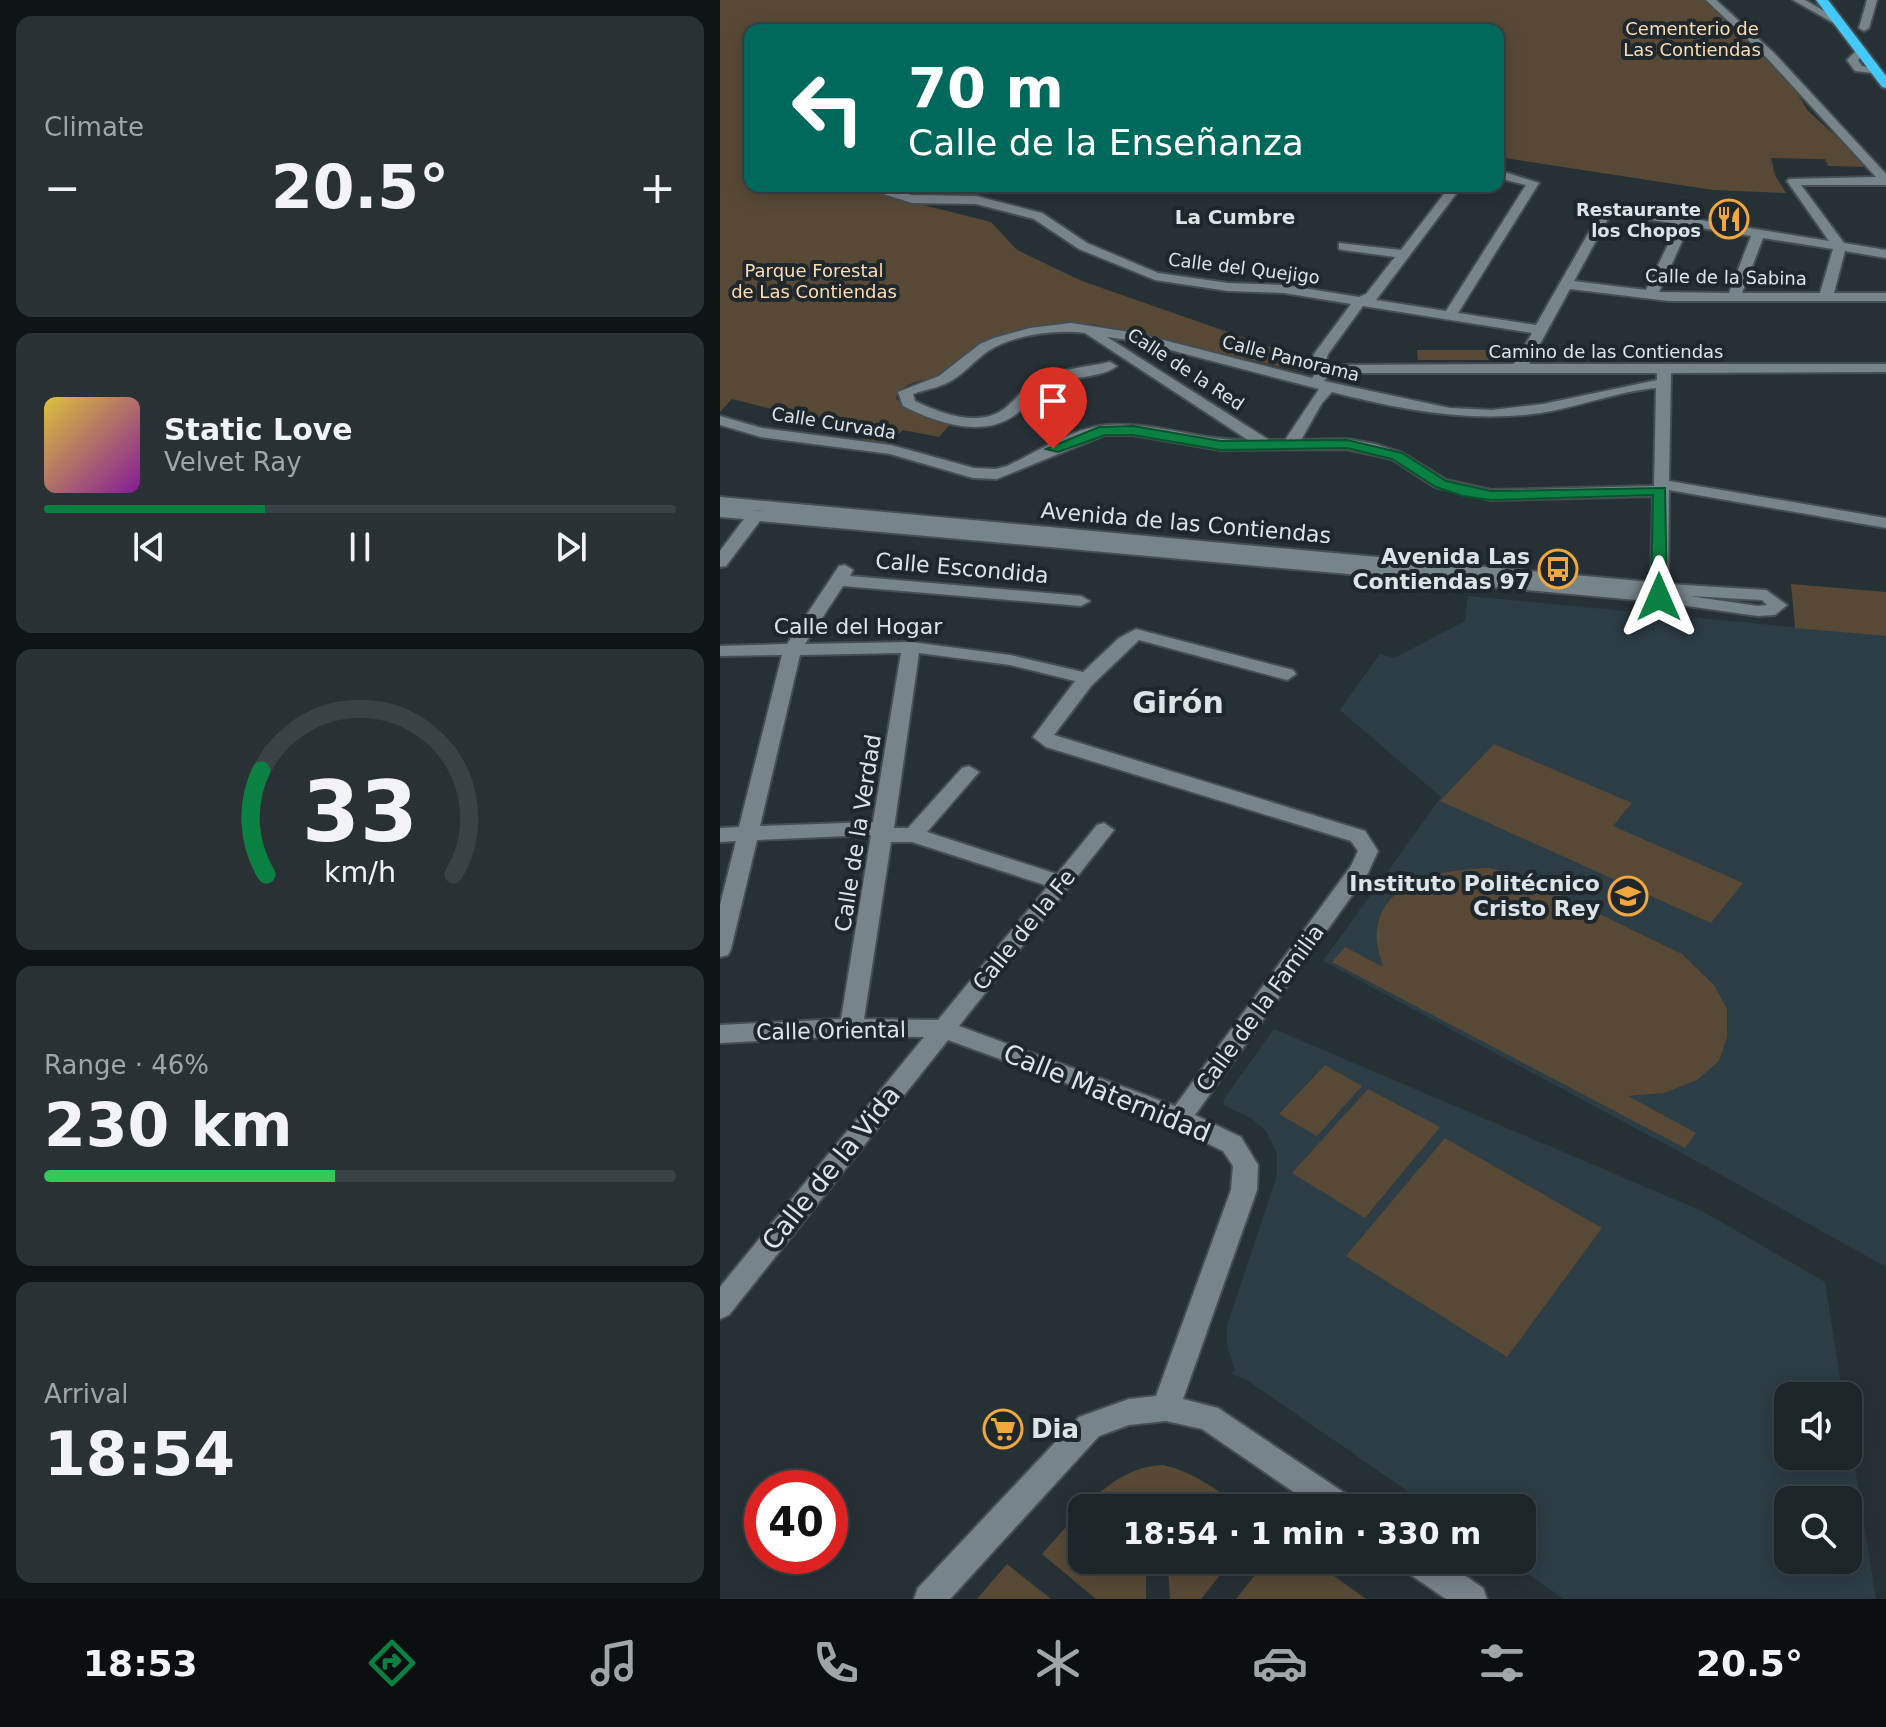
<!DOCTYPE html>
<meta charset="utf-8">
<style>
body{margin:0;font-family:"DejaVu Sans",sans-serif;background:#293134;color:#f1f3f6;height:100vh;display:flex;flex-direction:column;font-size:30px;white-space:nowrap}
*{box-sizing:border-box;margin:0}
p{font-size:26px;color:#a0a5a8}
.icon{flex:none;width:44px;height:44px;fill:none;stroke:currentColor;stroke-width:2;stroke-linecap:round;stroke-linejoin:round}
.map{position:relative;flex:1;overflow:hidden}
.panel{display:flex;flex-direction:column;gap:16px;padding:16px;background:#0f1416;width:720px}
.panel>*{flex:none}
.top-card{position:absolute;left:24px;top:24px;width:760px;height:168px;border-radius:16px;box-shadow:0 4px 20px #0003,0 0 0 2px #3a4245;background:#00695c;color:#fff;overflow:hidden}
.tools{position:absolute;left:1054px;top:1382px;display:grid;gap:16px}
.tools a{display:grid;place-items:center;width:88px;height:88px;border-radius:16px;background:#1c2528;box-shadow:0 4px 20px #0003,0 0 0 2px #3a4245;font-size:40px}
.speed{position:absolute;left:24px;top:1470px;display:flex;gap:16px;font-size:40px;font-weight:700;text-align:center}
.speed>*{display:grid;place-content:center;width:104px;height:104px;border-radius:50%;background:#1c2528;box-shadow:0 4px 20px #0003,0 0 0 2px #3a4245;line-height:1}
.speed .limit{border:12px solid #d22;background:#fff;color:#111}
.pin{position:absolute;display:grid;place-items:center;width:68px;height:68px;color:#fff;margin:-82px -34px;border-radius:50% 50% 50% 0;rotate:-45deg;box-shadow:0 0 8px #0007}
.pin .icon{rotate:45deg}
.me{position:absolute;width:88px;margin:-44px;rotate:0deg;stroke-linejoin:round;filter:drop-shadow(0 0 6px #0008)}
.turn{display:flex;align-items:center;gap:28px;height:168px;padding:0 32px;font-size:36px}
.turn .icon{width:104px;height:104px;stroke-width:2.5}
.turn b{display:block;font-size:56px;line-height:68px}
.big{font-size:60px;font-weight:800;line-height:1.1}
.panel .tile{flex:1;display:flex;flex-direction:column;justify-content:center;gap:12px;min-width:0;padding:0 28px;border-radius:16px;background:#293134}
.panel .dial{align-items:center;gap:0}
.dial svg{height:208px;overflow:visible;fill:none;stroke:#3a4245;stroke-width:7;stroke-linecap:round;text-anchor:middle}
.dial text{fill:#f1f3f6;stroke:none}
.song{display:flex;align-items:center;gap:24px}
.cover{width:96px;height:96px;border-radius:12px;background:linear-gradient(135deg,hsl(50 70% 55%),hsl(290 70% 35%))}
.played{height:8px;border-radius:4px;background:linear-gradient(90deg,#0b8043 35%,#3a4245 35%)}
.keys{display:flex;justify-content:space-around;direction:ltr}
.heat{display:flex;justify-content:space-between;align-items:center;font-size:44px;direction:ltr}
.charge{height:12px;border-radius:6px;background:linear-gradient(90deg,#34c759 46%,#3a4245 0)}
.trip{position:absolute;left:348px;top:1494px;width:468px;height:80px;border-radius:16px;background:#1c2528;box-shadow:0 4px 20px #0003,0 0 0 2px #3a4245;font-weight:800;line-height:80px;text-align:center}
.menu{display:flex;height:128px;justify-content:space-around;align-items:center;background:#0b0f10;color:#a0a5a8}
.menu .icon{width:56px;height:56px}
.menu .on{color:#0b8043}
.menu b{font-size:36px;color:#f1f3f6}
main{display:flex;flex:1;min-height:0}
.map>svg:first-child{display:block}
</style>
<main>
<section class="panel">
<div class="tile"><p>Climate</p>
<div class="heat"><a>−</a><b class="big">20.5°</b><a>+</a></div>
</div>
<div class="tile">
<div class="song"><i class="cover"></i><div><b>Static Love</b><p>Velvet Ray</p></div></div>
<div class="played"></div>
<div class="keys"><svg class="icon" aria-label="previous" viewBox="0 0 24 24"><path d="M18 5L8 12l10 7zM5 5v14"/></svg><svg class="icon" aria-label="pause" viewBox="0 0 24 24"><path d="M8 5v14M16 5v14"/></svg><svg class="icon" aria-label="next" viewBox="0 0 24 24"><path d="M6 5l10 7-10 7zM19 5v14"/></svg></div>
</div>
<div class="tile dial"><svg viewBox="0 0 100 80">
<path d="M14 69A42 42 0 1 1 86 69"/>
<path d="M14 69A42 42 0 0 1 12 29" stroke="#0b8043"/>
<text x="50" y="56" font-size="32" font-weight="700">33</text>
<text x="50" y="72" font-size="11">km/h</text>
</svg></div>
<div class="tile"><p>Range · 46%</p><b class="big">230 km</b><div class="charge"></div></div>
<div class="tile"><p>Arrival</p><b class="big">18:54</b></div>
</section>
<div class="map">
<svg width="1166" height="1599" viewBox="0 0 1166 1599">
<rect width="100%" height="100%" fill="#263136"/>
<g fill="#2c3d45" fill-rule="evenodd">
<path d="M748,596l418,40v631l-204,-114 -359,-192 118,-164 -101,-87 40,-56 14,4 71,-37z"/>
<path d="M554,1029l428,182 123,71 18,114h-55v60h60v-31l28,174h-312l-56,-39h14v-52h-90l-185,-128 -15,-6 3,-4 -8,-25v-19l50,-151v-21l-11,-23 -15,-13 -27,-13 -1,-5zM1068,1500h60v60h-60z"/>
</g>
<g fill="#584936">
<path d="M0,0h989l85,88 14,23 62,56 -42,-1 -3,-7 -54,-1 4,17 11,18 -73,-3 -215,-33v-127h-748v156h111l11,6 119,30 26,28 65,31 231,81 -10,10 -208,-48c-41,-1 -87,3 -122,26 -11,7 -23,21 -35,26 -18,6 -22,3 -40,15l-2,8 29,19 27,4 -13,15 -36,-7 -16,14 -25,-5 12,-14 -75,-9 -67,-17 -12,13z"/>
<path d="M697,350h90l2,10h-91z"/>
<path d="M1071,584l95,8v44l-91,-8z"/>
<path d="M774,744l138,59 -19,23 130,57 -32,40 -271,-122z"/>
<path d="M770,868l35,10 157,76 32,31 13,24v28l-8,24 -22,19 -33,13 -36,3 68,37 -11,15 -353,-186 13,-15 38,20c-3,-11 -8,-25 -6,-37 6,-52 72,-61 113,-62z"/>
<path d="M605,1065l37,21 -45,50 -38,-22z"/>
<path d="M648,1089l72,38 -75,91 -73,-45z"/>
<path d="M725,1138l157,90 -95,129 -161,-101z"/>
<path d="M443,1465c31,7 54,25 79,43h-159c25,-23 44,-41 80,-43z"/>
<path d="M362,1509v51h50l14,9v30h-50l-54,-45z"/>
<path d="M457,1560h55l-31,39h-31l-2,-32z"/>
<path d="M547,1560h45l54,39h-130z"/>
<path d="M287,1564l44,35h-74z"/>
</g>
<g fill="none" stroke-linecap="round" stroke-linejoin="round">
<defs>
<g id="minor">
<path d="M986,0h10l58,53 112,121v11h-85l43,58 42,7v8l-41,-7 -11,42h52v8h-217l-99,-12 -41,75h357v8l-215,1 -2,108 217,37v10l-217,-38 -1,94 98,6 21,15 -12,10 -17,1 -99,-14 -899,-81 -34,45 -6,1v-16l24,-32 -24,-2v-10l175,16 -175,-16v-10l931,85 2,-86 -162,4 -56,-13 -43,-28 -45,-10 -126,1 -88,-15h-28l-108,44 -24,-1 -83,-24 -129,-17 -41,-12v-9l42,12 129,17 83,23 22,1 11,-3c30,-14 66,-38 99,-41 47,-4 94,16 142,15l-163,-107c-29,-4 -72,2 -97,18 -13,9 -25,24 -39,31 -11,6 -25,8 -36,12l2,7c25,12 63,27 89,8 12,-9 20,-22 33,-29 22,-11 49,-13 73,-18l7,4c-15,12 -45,10 -64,18 -16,7 -25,21 -38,31 -33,24 -80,7 -112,-9l-5,-14 41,-16 41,-32 14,-6 36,-10 41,-5 65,10 176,45 7,-9 -7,-7 2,-8 37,-50 -67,-11 -56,-2 -73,-11 -76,-31 -45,-30 -58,-15 -64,-1 -54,-17h19l35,9 64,1 66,17 45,30 71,30 70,10 56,2 75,12 7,-3 29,-37 -52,-7 -4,-1v-6l62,7 49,-64h12l-86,114 70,11 80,-126 -28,-7v-8l41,13 -81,130 78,12 65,-114 24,-3 204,33 -42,-60 2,-2 87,-2 -110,-120zM905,216l53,8 -32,66 -72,-9 35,-64zM969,226l62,10 -22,57 -70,-1zM1043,238l70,11 -13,44h-78zM643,306l169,27 -18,31 -183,1 -5,-4 2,-7zM387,337l29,4 183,48 -34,51h-16zM611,373h326v7l-114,24 -51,6 -42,-2 -126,-27zM936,388l-2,98 -163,4 -45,-10 -44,-27 -27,-9 -28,-5 -46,1 21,-37 10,-11c69,18 138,31 209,21 38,-6 77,-22 115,-25zM969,596l73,4 5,5 -9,1z"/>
<path d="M1073,0h12l40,23 -8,2z"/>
<path d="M1147,0h10l-8,28 -5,3 -5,-3z"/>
<path d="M1137,50l9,2 -8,8 4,6 19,4v4l-26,-3 -8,-11z"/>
<path d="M125,565l8,5 -3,6 231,20 9,5 -9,5 -238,-20 -38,58 106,-2 99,13 73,17 36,-34 17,-9 157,41 3,4 -9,6 -148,-40 -47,45 -38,50 311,96 13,20 -10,22 -173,242 46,22 17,28 -1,25 -74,209 35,9 134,90 5,10h-40l-115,-79 -36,-8 -37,4 -30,11 -149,163h-36l4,-11 161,-171 50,-18 27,-3 75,-206 2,-24 -10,-15 -86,-42 -189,-69 -219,275 -9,4v-32l204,-250 -73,-1 -131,7v-18l121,-6 30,-184 -114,5 -26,109 -3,6 -8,2v-52l16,-64 -16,1v-14l19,-1 43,-172 -62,1v-10l67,-2 52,-78zM181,653l-28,169 -113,4 40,-171zM199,653l91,12 65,16 -42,56 13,10 305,94 7,10 -7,15 -176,240 -216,-80 155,-196 -10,-7 -7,2 -40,49 -130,-42 52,-60 -10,-6 -7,2 -54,60h-14zM171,842h21l136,44 -110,134 -74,-1z"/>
<path d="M681,1560h41l41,28 4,11h-41l-41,-28z"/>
</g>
<path id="highway" d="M1096,0h12l58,76v12l-4,-1z"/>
</defs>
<use href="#minor" stroke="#454e52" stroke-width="4"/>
<use href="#highway" stroke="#454e52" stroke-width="4"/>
<use href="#minor" fill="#77848a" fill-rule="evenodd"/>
<use href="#highway" fill="#43cafa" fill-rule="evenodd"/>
</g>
<path fill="#0b8043" stroke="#07532c" stroke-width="2" d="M413,426l88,15 126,-1 55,13 44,28 45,10 174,-3 2,109 -8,5 -8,-5 2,-102 -162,5 -28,-4 -27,-9 -44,-28 -45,-11 -126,2 -88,-15h-28l-47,17 -12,-3 53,-22z"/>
<defs>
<symbol id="restaurant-ring" viewBox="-11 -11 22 22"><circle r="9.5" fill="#1d272c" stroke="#efa73e" stroke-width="1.5"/><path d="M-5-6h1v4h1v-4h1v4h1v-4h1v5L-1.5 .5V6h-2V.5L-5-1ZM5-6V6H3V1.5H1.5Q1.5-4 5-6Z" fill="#efa73e"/></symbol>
<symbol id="bus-ring" viewBox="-11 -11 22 22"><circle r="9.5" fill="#1d272c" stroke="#efa73e" stroke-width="1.5"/><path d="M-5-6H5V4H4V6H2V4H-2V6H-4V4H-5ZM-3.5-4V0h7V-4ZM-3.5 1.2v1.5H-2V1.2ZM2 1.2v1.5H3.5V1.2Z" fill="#efa73e"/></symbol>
<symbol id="school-ring" viewBox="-11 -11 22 22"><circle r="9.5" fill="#1d272c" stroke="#efa73e" stroke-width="1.5"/><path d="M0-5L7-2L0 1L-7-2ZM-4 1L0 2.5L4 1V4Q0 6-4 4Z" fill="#efa73e"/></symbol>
<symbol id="supermarket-ring" viewBox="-11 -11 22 22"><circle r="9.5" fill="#1d272c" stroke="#efa73e" stroke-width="1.5"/><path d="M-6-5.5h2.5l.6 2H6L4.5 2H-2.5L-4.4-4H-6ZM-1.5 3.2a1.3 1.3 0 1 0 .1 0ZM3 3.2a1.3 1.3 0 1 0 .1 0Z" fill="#efa73e"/></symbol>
</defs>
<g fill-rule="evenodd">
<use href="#restaurant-ring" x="987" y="197" width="44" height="44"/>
<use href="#bus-ring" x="816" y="547" width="44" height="44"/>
<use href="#school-ring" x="886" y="874" width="44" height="44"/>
<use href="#supermarket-ring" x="261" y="1407" width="44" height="44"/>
</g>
<g text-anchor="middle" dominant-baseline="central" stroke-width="8" stroke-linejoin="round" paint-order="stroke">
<g font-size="18" fill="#ffddb3" stroke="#1d272c">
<text x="972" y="28">Cementerio de<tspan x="972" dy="21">Las Contiendas</tspan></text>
<text x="94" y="270">Parque Forestal<tspan x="94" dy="21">de Las Contiendas</tspan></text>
</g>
<g font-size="18" font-weight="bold" fill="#dde4e7" stroke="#1d272c" text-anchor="end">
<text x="981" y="209">Restaurante<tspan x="981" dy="21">los Chopos</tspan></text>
</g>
<g font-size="18" fill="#dde4e7" stroke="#1d272c">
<text transform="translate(524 268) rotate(7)">Calle del Quejigo</text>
<text transform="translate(1006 277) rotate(1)">Calle de la Sabina</text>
<text x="886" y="351">Camino de las Contiendas</text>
<text transform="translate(571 358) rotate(14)">Calle Panorama</text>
<text transform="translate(466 369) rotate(33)">Calle de la Red</text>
<text transform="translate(114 423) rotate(9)">Calle Curvada</text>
</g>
<g font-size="20" font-weight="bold" fill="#dde4e7" stroke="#1d272c">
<text x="515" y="217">La Cumbre</text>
</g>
<g font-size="22" fill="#dde4e7" stroke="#1d272c">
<text transform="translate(466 523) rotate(5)">Avenida de las Contiendas</text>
<text transform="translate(242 568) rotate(5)">Calle Escondida</text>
<text x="138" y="626">Calle del Hogar</text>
<text transform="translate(138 833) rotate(-81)">Calle de la Verdad</text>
<text transform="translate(304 930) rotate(-51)">Calle de la Fe</text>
<text transform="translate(540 1008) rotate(-54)">Calle de la Familia</text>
<text transform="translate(111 1031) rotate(-1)">Calle Oriental</text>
</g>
<g font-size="22" font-weight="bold" fill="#dde4e7" stroke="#1d272c" text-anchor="end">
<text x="810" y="556">Avenida Las<tspan x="810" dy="25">Contiendas 97</tspan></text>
<text x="880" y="883">Instituto Politécnico<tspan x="880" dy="25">Cristo Rey</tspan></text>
</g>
<g font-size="26" fill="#dde4e7" stroke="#1d272c">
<text transform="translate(387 1093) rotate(22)">Calle Maternidad</text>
<text transform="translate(111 1168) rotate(-51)">Calle de la Vida</text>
</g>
<g font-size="26" font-weight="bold" fill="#dde4e7" stroke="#1d272c" text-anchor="start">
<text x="311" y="1429">Dia</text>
</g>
<g font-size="30" font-weight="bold" fill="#dde4e7" stroke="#1d272c">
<text x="458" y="702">Girón</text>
</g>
</g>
</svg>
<div class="tools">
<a><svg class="icon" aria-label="sound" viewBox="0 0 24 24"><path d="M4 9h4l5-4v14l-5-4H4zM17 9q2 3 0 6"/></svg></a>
<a><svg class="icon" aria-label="search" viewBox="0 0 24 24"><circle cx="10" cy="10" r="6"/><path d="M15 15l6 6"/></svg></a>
</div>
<div class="speed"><div class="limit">40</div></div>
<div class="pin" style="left:333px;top:449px;background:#d93025"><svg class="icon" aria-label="arrive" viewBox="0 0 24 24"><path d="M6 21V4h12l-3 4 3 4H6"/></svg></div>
<svg class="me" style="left:939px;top:597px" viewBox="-20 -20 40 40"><path d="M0-17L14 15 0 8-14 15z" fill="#0b8043" stroke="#fff" stroke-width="4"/></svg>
<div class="trip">18:54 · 1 min · 330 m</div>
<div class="top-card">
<div class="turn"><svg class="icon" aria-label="left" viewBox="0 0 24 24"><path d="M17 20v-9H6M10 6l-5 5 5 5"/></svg><div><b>70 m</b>Calle de la Enseñanza</div></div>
</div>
</div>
</main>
<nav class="menu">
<b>18:53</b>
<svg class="icon on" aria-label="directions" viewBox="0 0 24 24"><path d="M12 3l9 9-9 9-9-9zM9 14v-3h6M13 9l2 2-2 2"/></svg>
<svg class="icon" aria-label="music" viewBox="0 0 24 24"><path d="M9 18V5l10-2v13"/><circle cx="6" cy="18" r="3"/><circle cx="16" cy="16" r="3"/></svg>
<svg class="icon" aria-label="phone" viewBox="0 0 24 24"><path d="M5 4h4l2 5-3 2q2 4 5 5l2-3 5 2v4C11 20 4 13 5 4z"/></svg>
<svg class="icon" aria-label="climate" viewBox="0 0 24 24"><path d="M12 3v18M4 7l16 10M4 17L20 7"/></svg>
<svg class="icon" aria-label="car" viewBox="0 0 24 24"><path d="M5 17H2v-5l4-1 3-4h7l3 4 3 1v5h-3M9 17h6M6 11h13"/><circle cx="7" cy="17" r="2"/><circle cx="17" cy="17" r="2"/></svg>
<svg class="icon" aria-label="filters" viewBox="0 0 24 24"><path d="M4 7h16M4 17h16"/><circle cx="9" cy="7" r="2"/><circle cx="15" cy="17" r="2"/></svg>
<b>20.5°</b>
</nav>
